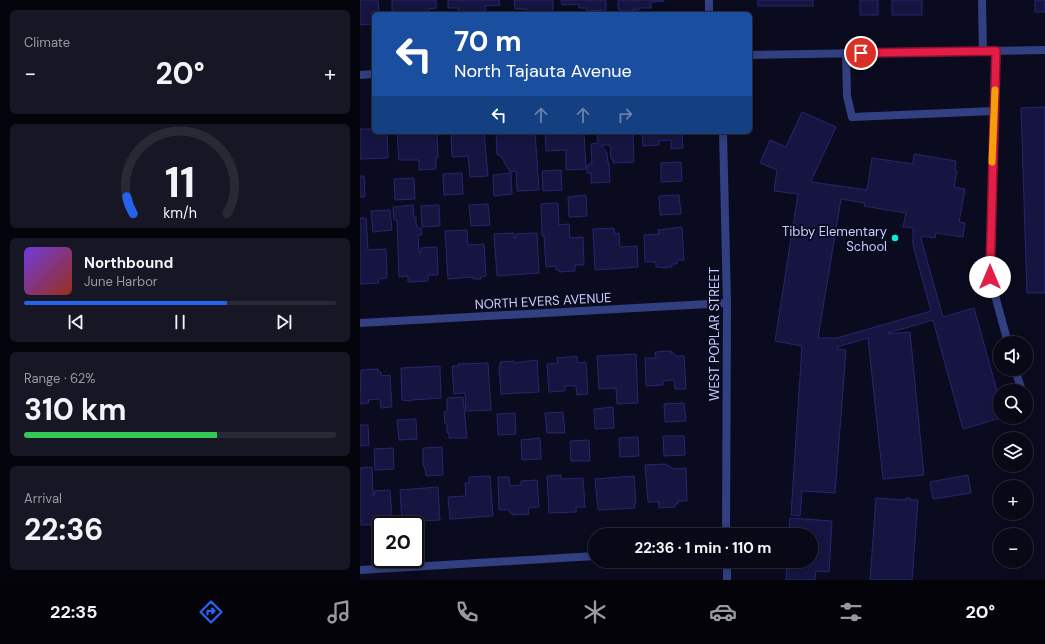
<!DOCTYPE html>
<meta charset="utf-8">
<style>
body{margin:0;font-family:"DM Sans",sans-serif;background:#161624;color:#f1f3f6;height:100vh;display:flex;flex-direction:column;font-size:15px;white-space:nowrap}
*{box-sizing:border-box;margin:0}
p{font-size:13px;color:#989aa1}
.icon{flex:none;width:22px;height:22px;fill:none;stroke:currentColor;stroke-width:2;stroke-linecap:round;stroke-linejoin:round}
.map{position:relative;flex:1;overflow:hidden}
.side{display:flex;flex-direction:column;gap:10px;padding:10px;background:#04040d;width:360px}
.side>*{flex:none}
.hud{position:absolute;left:12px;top:12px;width:380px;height:122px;border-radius:6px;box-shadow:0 2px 10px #0003,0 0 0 1px #292936;background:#1a4fa0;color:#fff;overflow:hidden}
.fabs{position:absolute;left:633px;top:336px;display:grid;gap:8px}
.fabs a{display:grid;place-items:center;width:40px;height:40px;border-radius:50%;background:#080817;box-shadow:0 2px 10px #0003,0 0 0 1px #292936;font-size:20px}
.speed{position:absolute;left:12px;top:516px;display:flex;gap:8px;font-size:20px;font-weight:700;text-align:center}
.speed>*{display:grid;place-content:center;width:52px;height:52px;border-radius:50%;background:#080817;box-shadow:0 2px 10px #0003,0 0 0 1px #292936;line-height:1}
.speed .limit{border:2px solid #111;border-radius:6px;background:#fff;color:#111}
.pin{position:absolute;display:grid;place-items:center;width:34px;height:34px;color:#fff;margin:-17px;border:2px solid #fff;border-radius:50%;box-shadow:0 1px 4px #0007}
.me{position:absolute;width:44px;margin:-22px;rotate:0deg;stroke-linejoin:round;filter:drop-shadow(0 0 3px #0008)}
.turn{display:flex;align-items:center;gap:14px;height:84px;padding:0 16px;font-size:18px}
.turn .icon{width:52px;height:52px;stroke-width:2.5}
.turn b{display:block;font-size:28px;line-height:34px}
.lanes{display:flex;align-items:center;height:38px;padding:0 16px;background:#0003;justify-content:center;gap:20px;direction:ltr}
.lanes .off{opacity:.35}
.big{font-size:30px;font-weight:700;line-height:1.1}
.side .tile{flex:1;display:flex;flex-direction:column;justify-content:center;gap:6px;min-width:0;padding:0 14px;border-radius:6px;background:#161624}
.side .dial{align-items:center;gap:0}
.dial svg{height:104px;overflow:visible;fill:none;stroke:#292936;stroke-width:7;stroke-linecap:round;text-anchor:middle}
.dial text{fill:#f1f3f6;stroke:none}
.song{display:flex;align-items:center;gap:12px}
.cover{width:48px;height:48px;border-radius:6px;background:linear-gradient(135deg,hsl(260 70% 55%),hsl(10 70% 35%))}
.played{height:4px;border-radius:2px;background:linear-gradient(90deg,#2563eb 65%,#292936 65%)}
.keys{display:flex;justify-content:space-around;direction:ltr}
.heat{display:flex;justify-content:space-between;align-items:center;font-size:22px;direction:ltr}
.charge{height:6px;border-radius:3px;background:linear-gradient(90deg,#34c759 62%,#292936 0)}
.trip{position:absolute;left:228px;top:528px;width:230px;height:40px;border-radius:20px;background:#080817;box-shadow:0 2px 10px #0003,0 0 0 1px #292936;font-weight:700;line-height:40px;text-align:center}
.dock{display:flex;height:64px;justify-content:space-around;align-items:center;background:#030309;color:#989aa1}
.dock .icon{width:28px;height:28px}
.dock .selected{color:#2563eb}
.dock b{font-size:18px;color:#f1f3f6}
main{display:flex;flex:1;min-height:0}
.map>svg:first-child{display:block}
</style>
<main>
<section class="side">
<div class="tile"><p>Climate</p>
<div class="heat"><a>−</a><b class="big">20°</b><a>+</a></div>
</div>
<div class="tile dial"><svg viewBox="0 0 100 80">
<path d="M14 69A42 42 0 1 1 86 69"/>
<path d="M14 69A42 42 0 0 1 9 56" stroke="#2563eb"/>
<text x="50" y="56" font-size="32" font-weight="700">11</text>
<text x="50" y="72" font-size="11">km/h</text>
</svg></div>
<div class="tile">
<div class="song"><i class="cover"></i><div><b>Northbound</b><p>June Harbor</p></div></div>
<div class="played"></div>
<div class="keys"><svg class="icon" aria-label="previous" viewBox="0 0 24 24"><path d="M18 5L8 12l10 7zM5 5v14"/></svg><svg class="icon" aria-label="pause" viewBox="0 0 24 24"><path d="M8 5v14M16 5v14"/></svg><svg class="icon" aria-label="next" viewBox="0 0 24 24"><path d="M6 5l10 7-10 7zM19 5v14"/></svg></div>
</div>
<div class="tile"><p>Range · 62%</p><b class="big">310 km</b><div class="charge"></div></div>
<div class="tile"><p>Arrival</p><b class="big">22:36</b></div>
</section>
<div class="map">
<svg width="685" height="580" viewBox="0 0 685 580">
<rect width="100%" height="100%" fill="#0b0b1f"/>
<g fill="#161541" stroke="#26266f" fill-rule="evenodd">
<path d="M0,0h18l1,12h-7v12l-12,1z"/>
<path d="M32,0h44v8l-7,1v5l-37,-1z"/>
<path d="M88,0h51l1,5 -15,1 1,8h-27l-1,-6h-10z"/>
<path d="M154,0h39v13l-27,1v-5h-11z"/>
<path d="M201,0h45v10l-19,1 -1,-3h-7l-1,-4 -16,1z"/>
<path d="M258,0h46v1l-13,1v6h-12v2h-4v-2h-1v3h-14v-2h-2z"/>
<rect x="398" y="0" width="55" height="6"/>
<rect x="500" y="0" width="18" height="15"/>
<rect x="532" y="0" width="30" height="15"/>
<rect x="675" y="0" width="10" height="12"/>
<path d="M685,107v186h-18l-6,-185z"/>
<path d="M442,112l34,15 -25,54 1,1 55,8 5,-32 41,6 1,-10 42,7 -1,10h2l-3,16 11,2 -6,33 6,1 -2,14 -27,-4 -1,5 -13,-2 -1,3 22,78 31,-9 26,94v15h4l-41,12 -30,-109 -45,13v1l22,-2 14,143 -41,4 -15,-141 -31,9 1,2 8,1 -11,143 -33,-2 -2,25 -9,-1 11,-169 -27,-5 23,-147 -24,-3 3,-21 -17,-7 10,-23 16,7zM481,199l24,4 -1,3 42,7 -3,14 10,1v17l18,66 -94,27h-19z"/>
<path d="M0,129h14v3h13l1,26 -28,1z"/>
<path d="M37,132h40l1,26h-2v11l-17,1v-10h-20z"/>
<path d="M91,132h33l4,44 -18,1 -2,-21 -16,1z"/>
<path d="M136,132h39l4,58 -22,1 -1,-20 -6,1 -10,-17h-3z"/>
<path d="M185,132h39l2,37 -20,1v-20l-20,1z"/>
<path d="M237,132h36l1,30 -21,1v-4h-2l-1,-14h-9l6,8 1,10h1l1,19 -19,1v-10h-4v-8h3v-2h2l-1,-19 7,-1z"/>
<path d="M282,132h40l1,16 -12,1v-9l-12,1v4l-16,1z"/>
<path d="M321,162l1,19 -21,1v-19z"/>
<path d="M201,170l1,20 -19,1 -1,-20z"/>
<path d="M102,173l1,21 -19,1 -1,-21z"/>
<path d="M151,173l1,21 -18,2 -1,-21z"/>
<path d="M0,176h4l1,21h-5z"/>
<path d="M54,178l1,21 -20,1 -1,-21z"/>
<path d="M226,195l1,21 -18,1 -1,-20z"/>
<path d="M319,195l2,19 -21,1 -1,-19z"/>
<path d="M198,203l1,22 10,-1 1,14 13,-1 1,28h-9v6l-16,1v-2h-3v-4l-10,1 -2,-31h-2l-1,-32z"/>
<path d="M128,204l2,21 -19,1 -2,-21z"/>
<path d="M53,205l1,13 2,-1v8h1v3h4l1,7h-4l1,17h2v-4l16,-1 1,28h-10v6l-20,1v-6l-9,1 -2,-57h-3l-1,-13z"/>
<path d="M79,205l1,21 -18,1 -1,-21z"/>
<path d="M30,210l2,20 -19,2 -2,-21z"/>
<path d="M0,218h6l2,32 18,-1 1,29 -9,1 1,4 -19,1z"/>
<path d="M322,227l2,33h-7v4h-5v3h-5v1l-11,-1v-5h-11l-1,-27 15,-1 -1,-4z"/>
<path d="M254,228l1,6 4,-1 1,14 17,-1 1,21 -43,3 -2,-41z"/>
<path d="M107,230l1,15 16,-1 2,32 -5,1v2h-8v-2l-25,2 -3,-48z"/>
<path d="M154,233v5h2v-4l21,-1 2,40 -42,3 -3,-42z"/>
<path d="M311,351v2h3l1,3h9l2,33h-11l-1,-9 -11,1v4l-17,1 -1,-28h11l-1,-6z"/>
<path d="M276,354l2,49 -21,1 -1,-16 -17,1 -2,-33z"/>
<path d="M217,356l1,7 8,-1 2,32 -11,1 -1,-9h-11v5l-16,1 -2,-28 11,-1 -1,-5z"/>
<path d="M177,360l2,32 -38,2 -2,-27h1v-5l14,-1v2z"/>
<path d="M128,363l3,47 -25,1 -1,-18 -11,1 -2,-28h6v-2z"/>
<path d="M80,366l1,32 -30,2v1l-9,-1 -1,-32z"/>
<path d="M18,369v3h3v4l9,-1 2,32 -11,1 -1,-9 -12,1 1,3 -9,1 1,-34z"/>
<path d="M103,397l4,41h-18v-5h-2v-9h-2l-1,-12 3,-1v-13z"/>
<path d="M324,403l2,18 -21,1 -1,-18z"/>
<path d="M253,407l1,21 -19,1 -1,-20z"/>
<path d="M203,412l2,21h-18l-2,-20z"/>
<path d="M155,413l1,21 -18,1 -1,-21z"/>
<path d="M56,419l1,20 -18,1 -2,-20z"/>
<path d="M0,425h8l1,20 -9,1z"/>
<path d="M303,436h21l1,19 -21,1z"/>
<path d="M278,437l1,19 -19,1 -1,-19z"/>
<path d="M180,438l1,21 -19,1 -1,-20z"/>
<path d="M229,440l1,21h-19l-1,-20z"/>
<path d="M82,447l1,28 -17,1 -1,-7 -1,-3h-1v-18z"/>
<path d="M33,448l1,21 -19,1 -1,-21z"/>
<path d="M305,464l9,5 12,-1 1,33h-9v3h-3v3l-16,1v-6h-11l-3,-37z"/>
<path d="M12,467l1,28h2l-1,-4 16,-1 2,27 -11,1 1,6 -21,1v-5h-1v-52z"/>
<path d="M201,475v4l22,-1 2,29h-9v5l-27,1 -2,-37z"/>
<path d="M608,475l3,18 -38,6 -3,-17z"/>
<path d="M130,476l3,40 -43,3 -2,-22 18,-1 -1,-13h4v-6z"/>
<path d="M274,476l2,27h-2l1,5 -37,2 -3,-31z"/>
<path d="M138,477h11l1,9 11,-1v-4l16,-1 2,27 -11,1 1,6 -17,1v-2h-2l-1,-3h-10z"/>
<path d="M78,487l2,33 -38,2 -2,-32z"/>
<path d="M516,498l30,2v-2h4v2h8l-6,80h-42z"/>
<path d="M430,518l42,3 -3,51 -13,-1 -1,9h-29l1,-19h24v-26h-22z"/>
</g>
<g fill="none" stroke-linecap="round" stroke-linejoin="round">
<g stroke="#323f81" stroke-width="8">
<path d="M636,51l-6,226 18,66"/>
<path d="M486,53l1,43 5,21 142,-6"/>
<path d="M655,369l7,22"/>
</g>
<g stroke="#323f81" stroke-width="8">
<path d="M349,0v14"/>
<path d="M622,0l1,52"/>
<path d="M390,55l295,-5"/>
<path d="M0,75l14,-1"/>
<path d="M363,132l4,171 -1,232"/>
<path d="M0,323l367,-20"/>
<path d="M367,561v19"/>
<path d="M0,570l235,-14"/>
</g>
</g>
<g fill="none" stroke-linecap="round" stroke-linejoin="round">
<defs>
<path id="route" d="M501,53l135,-2 -6,226"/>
</defs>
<use href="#route" stroke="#92132f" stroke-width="10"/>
<use href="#route" stroke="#e11d48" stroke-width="7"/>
<path stroke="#f59e0b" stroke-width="7" d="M632,162l3,-72"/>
</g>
<circle fill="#00f3dc" stroke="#0b0b1f" stroke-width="1.5" cx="535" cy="238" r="4"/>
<g text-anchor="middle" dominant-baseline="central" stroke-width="4" stroke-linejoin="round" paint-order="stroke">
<g font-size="13" fill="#c8cdff" stroke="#0b0b1f" text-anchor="end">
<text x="527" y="231">Tibby Elementary<tspan x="527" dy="15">School</tspan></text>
</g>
<g font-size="13" fill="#c8cdff" stroke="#0b0b1f">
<text transform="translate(183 301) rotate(-3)">NORTH EVERS AVENUE</text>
<text transform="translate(354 334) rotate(-90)">WEST POPLAR STREET</text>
</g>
</g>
</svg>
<div class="fabs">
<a><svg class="icon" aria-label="sound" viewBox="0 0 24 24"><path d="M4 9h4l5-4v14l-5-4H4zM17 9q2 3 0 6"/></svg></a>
<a><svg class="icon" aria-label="search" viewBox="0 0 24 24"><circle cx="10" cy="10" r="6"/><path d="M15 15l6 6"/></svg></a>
<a><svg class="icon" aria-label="layers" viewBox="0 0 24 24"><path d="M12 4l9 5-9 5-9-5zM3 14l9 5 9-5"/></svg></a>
<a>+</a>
<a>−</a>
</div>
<div class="speed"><div class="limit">20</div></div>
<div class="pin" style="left:501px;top:53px;background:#d93025"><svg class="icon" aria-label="arrive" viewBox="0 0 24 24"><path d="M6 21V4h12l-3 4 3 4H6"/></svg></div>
<svg class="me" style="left:630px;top:277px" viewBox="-20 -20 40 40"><circle r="19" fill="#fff"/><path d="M0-13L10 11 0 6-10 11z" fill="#e11d48"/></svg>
<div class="trip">22:36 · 1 min · 110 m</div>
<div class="hud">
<div class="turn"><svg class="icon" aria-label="left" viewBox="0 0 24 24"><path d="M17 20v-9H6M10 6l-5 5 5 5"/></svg><div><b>70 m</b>North Tajauta Avenue</div></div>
<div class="lanes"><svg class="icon" aria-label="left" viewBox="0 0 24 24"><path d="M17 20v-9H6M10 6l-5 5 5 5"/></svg><svg class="icon off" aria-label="ahead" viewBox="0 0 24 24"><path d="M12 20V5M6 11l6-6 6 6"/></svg><svg class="icon off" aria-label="ahead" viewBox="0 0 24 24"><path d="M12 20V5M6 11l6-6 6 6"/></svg><svg class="icon off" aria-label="right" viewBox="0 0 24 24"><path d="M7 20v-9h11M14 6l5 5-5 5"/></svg></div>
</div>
</div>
</main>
<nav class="dock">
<b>22:35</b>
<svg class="icon selected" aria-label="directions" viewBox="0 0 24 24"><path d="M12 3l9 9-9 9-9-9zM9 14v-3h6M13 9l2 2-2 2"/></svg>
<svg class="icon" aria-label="music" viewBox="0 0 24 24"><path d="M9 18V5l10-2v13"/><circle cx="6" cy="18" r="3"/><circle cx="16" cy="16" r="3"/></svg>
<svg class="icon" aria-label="phone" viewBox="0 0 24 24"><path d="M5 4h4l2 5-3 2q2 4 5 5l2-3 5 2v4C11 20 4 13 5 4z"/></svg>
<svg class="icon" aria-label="climate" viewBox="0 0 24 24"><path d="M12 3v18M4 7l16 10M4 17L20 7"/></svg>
<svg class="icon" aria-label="car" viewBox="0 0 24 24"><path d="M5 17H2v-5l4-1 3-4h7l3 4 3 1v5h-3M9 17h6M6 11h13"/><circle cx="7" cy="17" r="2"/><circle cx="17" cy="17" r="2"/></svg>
<svg class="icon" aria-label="filters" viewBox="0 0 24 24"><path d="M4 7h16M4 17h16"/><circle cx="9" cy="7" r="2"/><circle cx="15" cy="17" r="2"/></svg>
<b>20°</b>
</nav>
